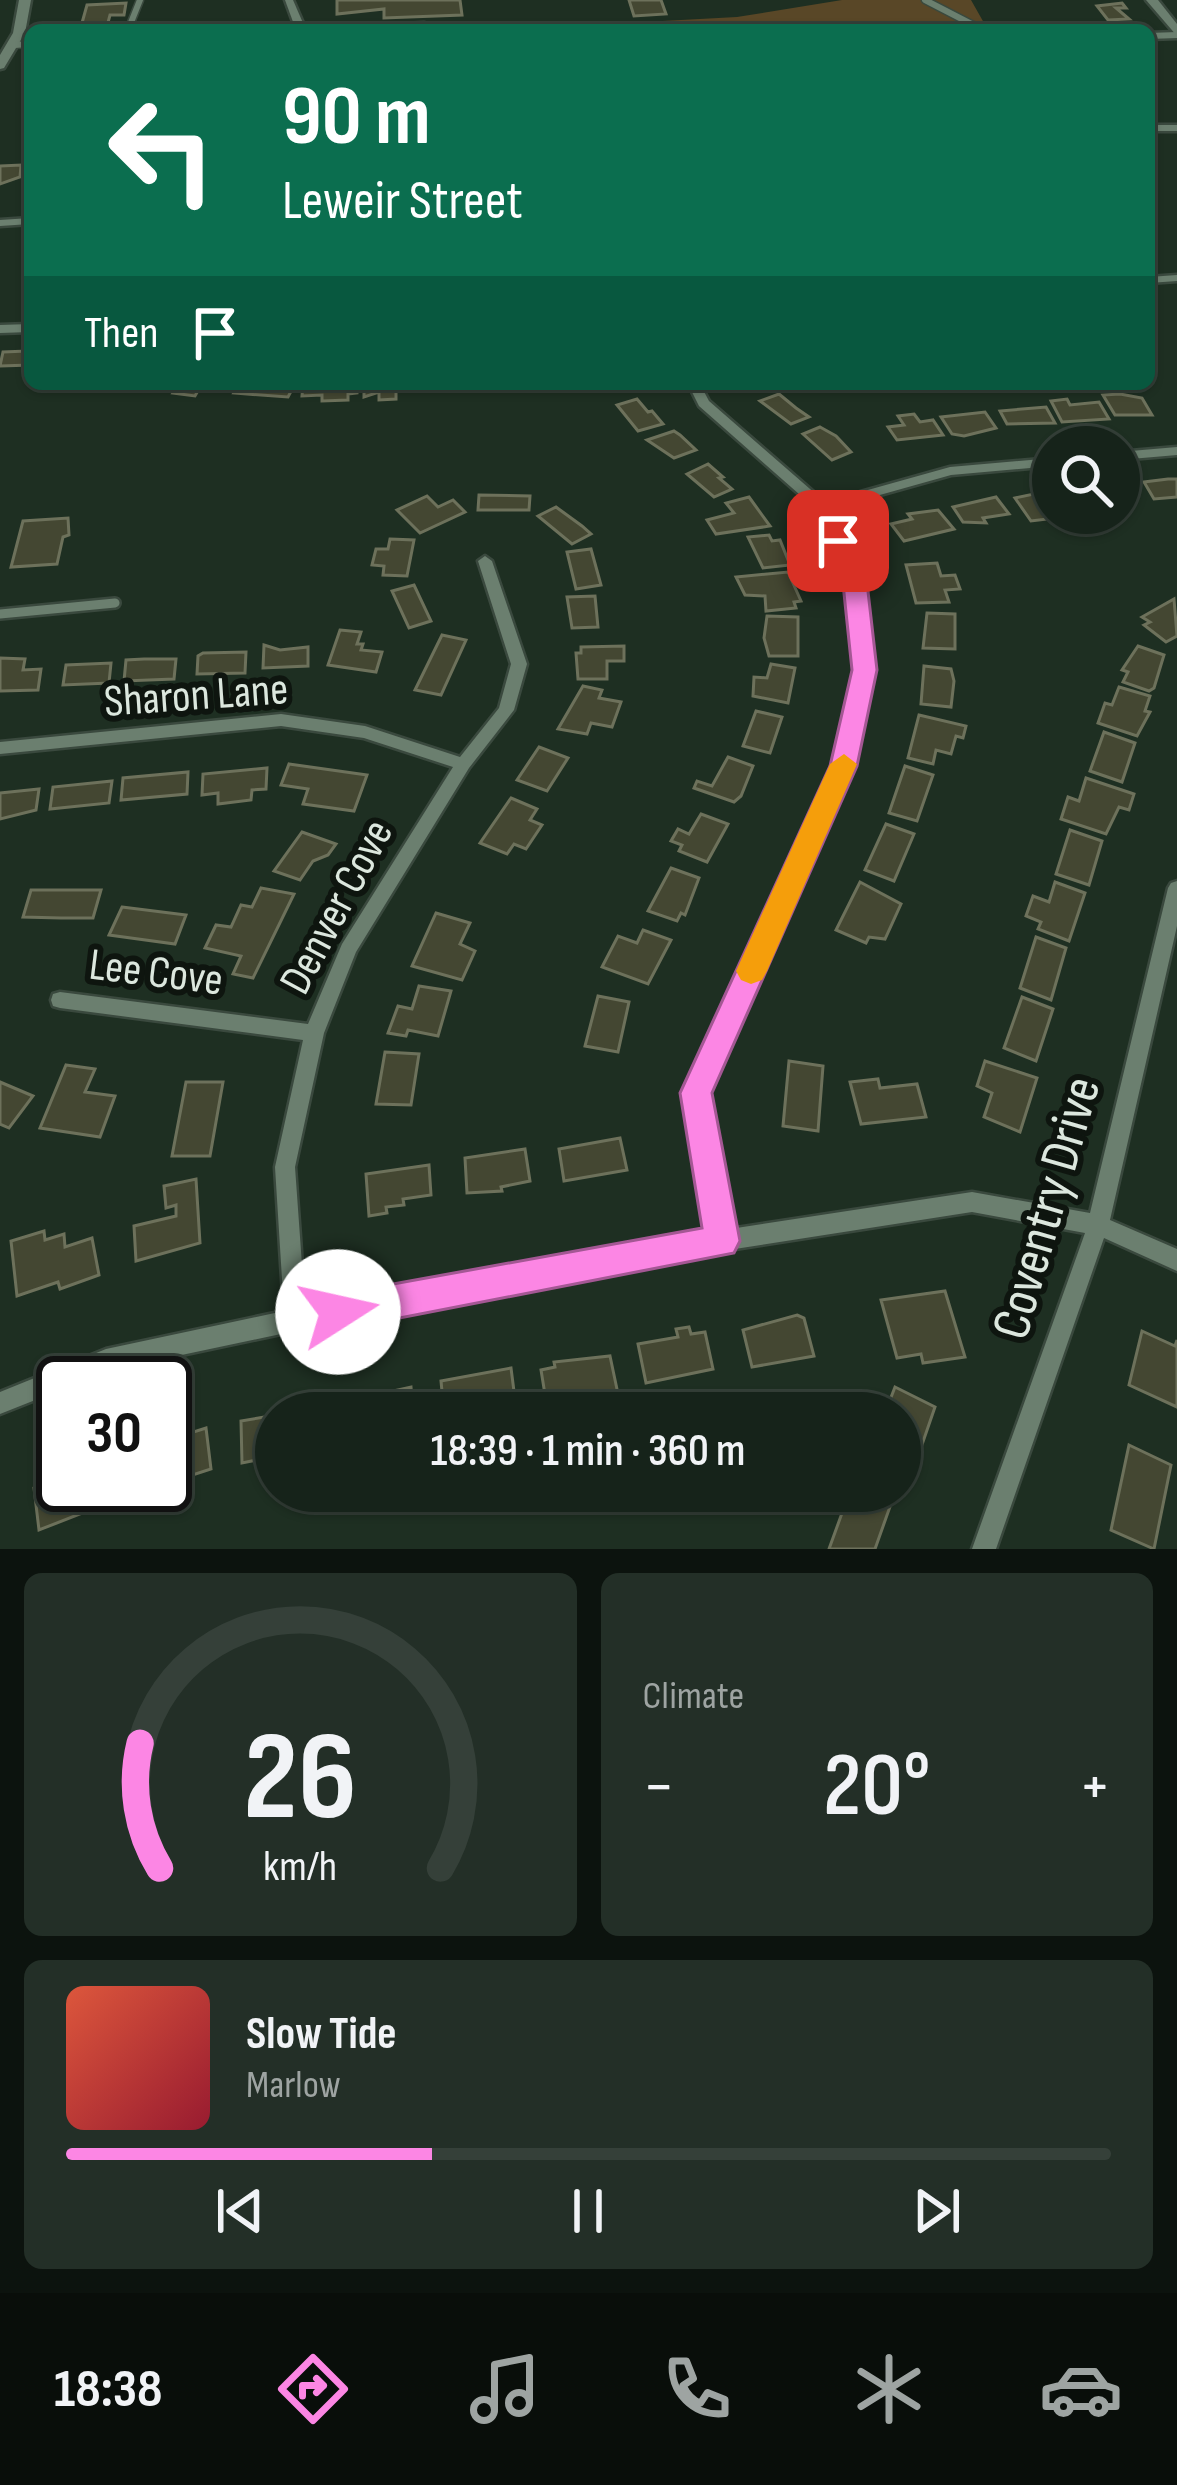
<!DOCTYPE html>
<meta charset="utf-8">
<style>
body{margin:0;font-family:"Sofia Sans Condensed",sans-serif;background:#232f27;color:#f1f3f6;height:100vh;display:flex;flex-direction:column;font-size:45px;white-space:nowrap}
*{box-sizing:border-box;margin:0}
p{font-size:39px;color:#9ea4a2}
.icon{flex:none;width:66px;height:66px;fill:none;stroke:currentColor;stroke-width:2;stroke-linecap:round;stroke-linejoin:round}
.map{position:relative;height:1549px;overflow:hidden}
.side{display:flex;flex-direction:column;gap:24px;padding:24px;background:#0c130e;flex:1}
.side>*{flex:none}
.banner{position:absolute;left:24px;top:24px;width:1131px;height:366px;border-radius:18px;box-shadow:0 3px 9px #0004,0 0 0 3px #354039;background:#0b6e4f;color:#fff;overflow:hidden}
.tools{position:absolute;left:1032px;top:426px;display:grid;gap:24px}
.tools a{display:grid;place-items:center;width:108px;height:108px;border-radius:50%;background:#16231a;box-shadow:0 3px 9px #0004,0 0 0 3px #354039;font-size:60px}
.speed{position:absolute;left:36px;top:1356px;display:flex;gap:24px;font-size:60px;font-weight:700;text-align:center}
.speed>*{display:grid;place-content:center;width:156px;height:156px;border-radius:50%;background:#16231a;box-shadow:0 3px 9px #0004,0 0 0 3px #354039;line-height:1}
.speed .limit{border:6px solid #111;border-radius:18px;background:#fff;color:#111}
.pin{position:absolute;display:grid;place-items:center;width:102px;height:102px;color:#fff;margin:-51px;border-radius:24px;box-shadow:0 6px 18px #0006}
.me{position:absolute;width:132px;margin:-66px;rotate:80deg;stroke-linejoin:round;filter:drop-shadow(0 0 9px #0008)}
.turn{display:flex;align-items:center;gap:42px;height:252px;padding:0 60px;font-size:54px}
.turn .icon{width:156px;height:156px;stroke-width:2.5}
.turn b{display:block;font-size:84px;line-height:102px}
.then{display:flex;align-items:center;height:114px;padding:0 60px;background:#0003;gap:24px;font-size:45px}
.big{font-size:90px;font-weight:600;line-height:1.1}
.side .tile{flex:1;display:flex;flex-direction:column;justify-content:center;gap:18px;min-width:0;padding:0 42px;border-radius:18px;background:#232f27}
.side .dial{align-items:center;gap:0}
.dial svg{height:312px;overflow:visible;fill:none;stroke:#354039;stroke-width:7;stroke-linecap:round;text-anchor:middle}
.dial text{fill:#f1f3f6;stroke:none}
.song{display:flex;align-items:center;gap:36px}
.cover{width:144px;height:144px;border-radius:18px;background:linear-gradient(135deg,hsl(10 70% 55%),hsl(350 70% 35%))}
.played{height:12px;border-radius:6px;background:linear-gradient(90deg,#fc86e4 35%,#354039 35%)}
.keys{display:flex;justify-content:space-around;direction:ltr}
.heat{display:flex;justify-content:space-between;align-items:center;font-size:66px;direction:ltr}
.side .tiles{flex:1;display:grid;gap:24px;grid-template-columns:1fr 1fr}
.tile:last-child{grid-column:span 2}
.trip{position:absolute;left:255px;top:1392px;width:666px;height:120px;border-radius:60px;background:#16231a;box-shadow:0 3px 9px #0004,0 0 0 3px #354039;font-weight:600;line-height:120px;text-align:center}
.tabs{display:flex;height:192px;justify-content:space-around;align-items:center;background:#090e0a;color:#9ea4a2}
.tabs .icon{width:84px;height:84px}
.tabs .selected{color:#fc86e4}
.tabs b{font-size:54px;color:#f1f3f6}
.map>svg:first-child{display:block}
</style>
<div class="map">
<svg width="1177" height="1549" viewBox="0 0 1177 1549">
<rect width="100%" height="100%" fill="#1e2f22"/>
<path fill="#594727" d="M842,0h129l17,30h-493l242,-13z"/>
<g fill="#444732" stroke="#6d715b" stroke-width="3">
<path d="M337,0h123l2,15 -78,3v-9l-47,5z"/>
<path d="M629,0h32l5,14 -32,2z"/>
<path d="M126,3l-2,12h-14l-4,15h-26l7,-25z"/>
<path d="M1122,3l4,5h-10l13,11 -21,1 -11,-14z"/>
<path d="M21,165l-1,12 -20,7v-18z"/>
<path d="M27,351l3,14 -30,1 3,-14z"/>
<path d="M179,384h53l-4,6 -29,-1 -4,7 -22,-3z"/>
<path d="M240,384h55l-7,13 -54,-4z"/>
<path d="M303,384h54v9l-9,1v6l-26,1v-6l-20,1z"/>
<path d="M364,384h52v5l-20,2v8l-17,1v-8l-15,5z"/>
<path d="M779,394l17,14 13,9 -18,7 -31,-23z"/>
<path d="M1120,394l22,4 10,17h-37l-12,-20z"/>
<path d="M637,399l11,13 4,-1 11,13 -25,7 -21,-26z"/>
<path d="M1067,399l3,6 29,-3 10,17 -47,3 -11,-21z"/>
<path d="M1046,407l9,16 -48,1 -7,-13z"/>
<path d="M985,412l11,16 -32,8 -12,-2 -11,-17z"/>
<path d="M914,414l6,8 13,-2 10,15 -46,5 -9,-13 16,-2 -6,-9z"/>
<path d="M820,427l16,9 15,16 -19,8 -29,-26z"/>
<path d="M674,431l6,4 16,15 -22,8 -27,-18z"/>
<path d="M708,464l15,13 -4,1 13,11 -18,8 -27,-23z"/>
<path d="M1168,479h9v18l-23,2 -10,-17z"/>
<path d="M1053,490v23l11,4 -33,4 -16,-23z"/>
<path d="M479,495l51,1 -1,14h-51z"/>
<path d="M427,496l11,11 15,-7 12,12 -45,21 -23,-23z"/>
<path d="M749,497l21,29 -54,8 -9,-14 27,-7 -8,-10z"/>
<path d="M996,497l13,17 -26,4 3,5 -23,-1 -10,-15z"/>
<path d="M556,507l26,19 9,8 -19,10 -34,-28z"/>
<path d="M938,510l16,19 -50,12 -13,-17 21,-5 -4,-5z"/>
<path d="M68,518l1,17 -6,2 -6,27 -46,3 12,-46z"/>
<path d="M769,535l3,6 8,-1 10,25 -27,3 -15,-31z"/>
<path d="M390,539l24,1 -7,36 -24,-1 1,-9 -12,-1 4,-16h12z"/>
<path d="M591,549l10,36 -25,4 -9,-37z"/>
<path d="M937,563l4,13 14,-1 5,14 -15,1 4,12 -33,1 -10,-38z"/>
<path d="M788,572l13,29 -7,1 2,6 -30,3 -1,-15 -20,-1 -9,-18z"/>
<path d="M414,585l17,36 -22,7 -17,-37z"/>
<path d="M595,596l3,31 -26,1 -5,-31z"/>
<path d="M1174,599l3,37 -11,6 -22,-17 6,-3 -8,-5z"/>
<path d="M927,613l28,1v35l-32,-1z"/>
<path d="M767,616l31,1v39h-29l-5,-18z"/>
<path d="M340,630l21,2 -4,12h6l-2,6 21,2 -6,20 -48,-7z"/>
<path d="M442,635l24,5 -25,55 -26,-5z"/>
<path d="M264,645l16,5 28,-3v19l-45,2z"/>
<path d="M624,646v15h-17v18h-29l-2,-26h5v-6z"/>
<path d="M1138,646l26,9 -10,33 -5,3 -26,-9 5,-10 -6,-2z"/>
<path d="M246,652l-1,21 -48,1 1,-18 5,-3z"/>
<path d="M0,658l25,1 -2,11 18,-1 -3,21 -38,1z"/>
<path d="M144,659h32l-2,20 -50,2 2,-21z"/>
<path d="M111,663l-2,20 -46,2 3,-20z"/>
<path d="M771,664l24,4 -7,35 -35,-7 1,-19 13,1z"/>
<path d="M924,666l27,3 3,12 -3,26 -30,-3z"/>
<path d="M583,686l19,4 -3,8 22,4 -9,25 -21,-4 -4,11 -29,-5z"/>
<path d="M1119,687l31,9 -5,15 5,1 -13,24 -39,-13 7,-20 7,2z"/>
<path d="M756,711l26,6 -12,36 -27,-7z"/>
<path d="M919,715l47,11 -3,12 -7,-2 -5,18 -15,-4 -3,14 -25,-6z"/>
<path d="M1104,732l31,11 -13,39 -32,-11z"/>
<path d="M539,747l29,11 -21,33 -30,-11z"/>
<path d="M728,757l25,9 -12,30 -7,6 -40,-14 3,-7 15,5z"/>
<path d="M289,764l78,11 -13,36 -51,-7 5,-15 -27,-4z"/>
<path d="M905,766l28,9 -16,46 -28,-8z"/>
<path d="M267,768l-1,21 -14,1 -1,10 -33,4v-11l-16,2 1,-21z"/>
<path d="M188,772l-1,22 -66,6 2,-22z"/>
<path d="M1086,778l48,16 -5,16 -10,-3 -13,27 -45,-15 7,-22 11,4z"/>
<path d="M112,781l-3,22 -59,6 3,-22z"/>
<path d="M39,789l-3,21 -36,9v-26z"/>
<path d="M511,798l26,11 -7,11 12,5 -16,24 -12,-5 -7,10 -27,-11z"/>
<path d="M701,814l27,10 -21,38 -28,-11 3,-6 -11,-4 7,-12 11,5z"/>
<path d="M886,824l28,10 -20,47 -29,-11z"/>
<path d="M1070,830l32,11 -13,44 -33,-11z"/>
<path d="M302,832l34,12 -8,11 -15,6 -13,19 -26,-9z"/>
<path d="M671,868l28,10 -14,37 -4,-2 -4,8 -29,-10z"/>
<path d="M860,882l41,22 -16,35 -16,-2 -3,6 -30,-13z"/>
<path d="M1055,882l30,11 -16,48 -31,-12 3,-7 -15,-6 7,-20 16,6z"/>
<path d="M261,888l33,6 -41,84 -20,-4 8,-18 -36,-8 11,-23 15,2 10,-22 11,2z"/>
<path d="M31,890h70l-8,28h-32l-38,-1z"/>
<path d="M122,907l64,8 -11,29 -66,-9z"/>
<path d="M436,913l34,10 -10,21 15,7 -13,29 -50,-14z"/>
<path d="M643,930l28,10 -23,44 -46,-17 16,-31 19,7z"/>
<path d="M1036,937l30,11 -15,52 -31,-12z"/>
<path d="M419,986l32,5 -13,45 -30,-6 -2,6 -18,-3 10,-27 14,3z"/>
<path d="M598,996l31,6 -11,50 -33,-6z"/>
<path d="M1022,997l31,12 -17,52 -32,-13z"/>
<path d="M385,1052l34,2 -8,51 -35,-1z"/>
<path d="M789,1061l34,5 -5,65 -35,-5z"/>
<path d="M985,1061l52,17 -17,54 -36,-15 8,-24 -15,-7z"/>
<path d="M66,1065l29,4 -10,23 30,4 -15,41 -60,-9z"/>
<path d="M878,1079l2,9 37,-4 9,33 -65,7 -11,-42z"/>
<path d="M0,1082l33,14 -24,32 -9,-4z"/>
<path d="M186,1082h37l-13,74h-38z"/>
<path d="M620,1138l7,32 -63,11 -5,-32z"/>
<path d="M525,1149l5,32 -29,6 1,4 -35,2 -2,-35z"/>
<path d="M429,1165l2,30 -28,4 1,6 -18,2 1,6 -18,3 -3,-42z"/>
<path d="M196,1179l4,64 -64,18 -2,-35 42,-10v-11l-10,3 -2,-22z"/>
<path d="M44,1231l1,9 19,-6 1,13 27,-9 7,37 -39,14 -2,-7 -41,14 -6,-55z"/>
<path d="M945,1291l20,66 -42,6 -2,-9 -24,4 -16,-58z"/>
<path d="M797,1315l7,3 10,38 -62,11 -9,-37z"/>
<path d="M689,1327l2,7 14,-2 8,37 -67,14 -8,-39 40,-7 -2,-8z"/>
<path d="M1142,1331l33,15 2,-6v67l-48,-22z"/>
<path d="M610,1356l8,38 -24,5 3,14h-49l-7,-43 14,-3 -1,-5z"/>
<path d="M511,1368l5,39 -72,6 -3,-32z"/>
<path d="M411,1387l2,26h-74v-6l51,-9 -1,-6z"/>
<path d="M895,1387l40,20 -29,84 -6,-3v-75h-15z"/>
<path d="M276,1415v41l-34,7 -1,-42z"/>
<path d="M206,1428l5,41 -46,15v-43z"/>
<path d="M1129,1445l42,20 -17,84 -43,-19z"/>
<path d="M63,1477v8h53l2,14 -79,31 -5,-42z"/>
<path d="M850,1491h23l19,10 -17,48h-46z"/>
</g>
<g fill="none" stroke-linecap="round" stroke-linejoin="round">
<defs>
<g id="service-far1">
<path d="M925,0l58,30"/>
<path d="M128,30l12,-30"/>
<path d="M320,30l104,-5"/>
<path d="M14,45l16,-1"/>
</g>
<path id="service" d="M0,614l115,-11"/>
<g id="minor">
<path d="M285,0h8l13,30h-10z"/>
<path d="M1177,32v6l-28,1v-6z"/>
<rect x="1149" y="125" width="28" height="6"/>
<path d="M30,218v6l-30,2v-6z"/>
<path d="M1177,275v6l-28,2v-6z"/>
<path d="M30,324v8l-30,1v-8z"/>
<path d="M688,384h12l9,17 116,101 125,-35 103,-9v8l-102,9 -121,34 32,65 11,96 -22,96 -145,327 24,136 242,-37 118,21 78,-325 3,-5 6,-2v45l-67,294 67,29v22l-73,-33 -108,311h-24l113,-316 -113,-21 -250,39 -427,80 -189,40 -29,12h-14v6l-63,25v-22l106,-43 178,-38 -9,-144 28,-127 -243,-32 -7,-2 -2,-6 2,-6 7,-2 248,32 34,-80 111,-177 -89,-29 -83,-12 -281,28v-12l281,-28 84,12 95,31 39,-49 12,-44 -33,-103 7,-5 7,5 35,103 -13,46 -45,58 -113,184 -32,81 -29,134 10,140 405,-74 -24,-140 149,-327 22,-96 -9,-96 -32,-65 -117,-103z"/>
<path d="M1177,447v8l-58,5v-8z"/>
</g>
<g id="tertiary">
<path d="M19,0h12l-6,33 -21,35 -4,1v-14l13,-22z"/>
<path d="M1146,0h12l19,24v12z"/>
</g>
</defs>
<use href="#service-far1" stroke="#3a493e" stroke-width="9"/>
<use href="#service" stroke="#3a493e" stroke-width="14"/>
<use href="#minor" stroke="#3a493e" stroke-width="5"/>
<use href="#tertiary" stroke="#3a493e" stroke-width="5"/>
<use href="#service-far1" stroke="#6b7f6f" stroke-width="6"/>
<use href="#service" stroke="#6b7f6f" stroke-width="9"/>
<use href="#minor" fill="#6b7f6f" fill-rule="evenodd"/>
<use href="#tertiary" fill="#6b7f6f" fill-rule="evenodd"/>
</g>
<path fill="#fc86e4" stroke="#a45794" stroke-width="3" d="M838,533l9,2 19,39 11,96 -20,96 -145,327 28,148 -6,12 -396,77 -13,-6 -6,-12 6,-13 13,-5 364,-66 -22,-135 150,-327 22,-96 -10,-96 -15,-33z"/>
<path fill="#f59e0b" d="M844,754l13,10 -90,207 -5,9 -11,4 -10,-4 -5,-9 94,-207z"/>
<g text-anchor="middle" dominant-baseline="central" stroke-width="12" stroke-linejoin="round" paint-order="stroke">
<g font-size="45" fill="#dce7de" stroke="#0e150f">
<text transform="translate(196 696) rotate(-4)">Sharon Lane</text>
<text transform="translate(337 907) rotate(-62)">Denver Cove</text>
<text transform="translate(156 973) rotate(7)">Lee Cove</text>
</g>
<g font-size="54" fill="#dce7de" stroke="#0e150f">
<text transform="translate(1047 1208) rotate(-74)">Coventry Drive</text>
</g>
</g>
</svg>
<div class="tools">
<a><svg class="icon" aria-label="search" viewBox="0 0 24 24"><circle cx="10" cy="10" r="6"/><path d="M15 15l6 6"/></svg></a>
</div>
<div class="speed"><div class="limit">30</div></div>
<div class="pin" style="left:838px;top:541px;background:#d93025"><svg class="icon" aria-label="arrive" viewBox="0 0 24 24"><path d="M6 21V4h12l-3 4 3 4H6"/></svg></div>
<svg class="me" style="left:338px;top:1312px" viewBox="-20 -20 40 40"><circle r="19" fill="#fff"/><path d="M0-13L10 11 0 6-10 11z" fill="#fc86e4"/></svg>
<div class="trip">18:39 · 1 min · 360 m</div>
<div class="banner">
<div class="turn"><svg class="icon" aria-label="left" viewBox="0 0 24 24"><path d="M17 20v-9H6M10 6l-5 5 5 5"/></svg><div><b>90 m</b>Leweir Street</div></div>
<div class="then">Then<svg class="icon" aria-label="arrive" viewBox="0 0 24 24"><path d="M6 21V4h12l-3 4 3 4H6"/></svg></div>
</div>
</div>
<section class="side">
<div class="tiles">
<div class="tile dial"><svg viewBox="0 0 100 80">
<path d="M14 69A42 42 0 1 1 86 69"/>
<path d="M14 69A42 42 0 0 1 9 37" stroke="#fc86e4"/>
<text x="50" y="56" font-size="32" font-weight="700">26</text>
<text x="50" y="72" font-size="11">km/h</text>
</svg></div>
<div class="tile"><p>Climate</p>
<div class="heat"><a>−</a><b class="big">20°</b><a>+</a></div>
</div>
<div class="tile">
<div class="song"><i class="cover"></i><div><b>Slow Tide</b><p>Marlow</p></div></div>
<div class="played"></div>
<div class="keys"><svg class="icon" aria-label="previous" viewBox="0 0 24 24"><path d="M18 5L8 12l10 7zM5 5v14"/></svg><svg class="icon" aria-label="pause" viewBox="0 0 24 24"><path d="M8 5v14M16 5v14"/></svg><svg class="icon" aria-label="next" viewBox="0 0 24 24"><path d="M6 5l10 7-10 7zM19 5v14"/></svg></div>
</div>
</div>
</section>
<nav class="tabs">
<b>18:38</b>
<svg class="icon selected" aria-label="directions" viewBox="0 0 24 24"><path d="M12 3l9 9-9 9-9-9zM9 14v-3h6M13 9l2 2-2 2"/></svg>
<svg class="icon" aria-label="music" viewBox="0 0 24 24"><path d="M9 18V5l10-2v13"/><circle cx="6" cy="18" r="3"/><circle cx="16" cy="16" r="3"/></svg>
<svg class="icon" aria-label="phone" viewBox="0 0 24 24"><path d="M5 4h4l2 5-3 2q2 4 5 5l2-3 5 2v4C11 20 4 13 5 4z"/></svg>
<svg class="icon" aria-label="climate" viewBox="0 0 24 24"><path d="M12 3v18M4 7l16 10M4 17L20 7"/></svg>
<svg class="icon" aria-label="car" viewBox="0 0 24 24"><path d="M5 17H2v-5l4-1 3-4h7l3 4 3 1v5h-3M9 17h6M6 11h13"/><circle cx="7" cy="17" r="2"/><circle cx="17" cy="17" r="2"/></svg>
</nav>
